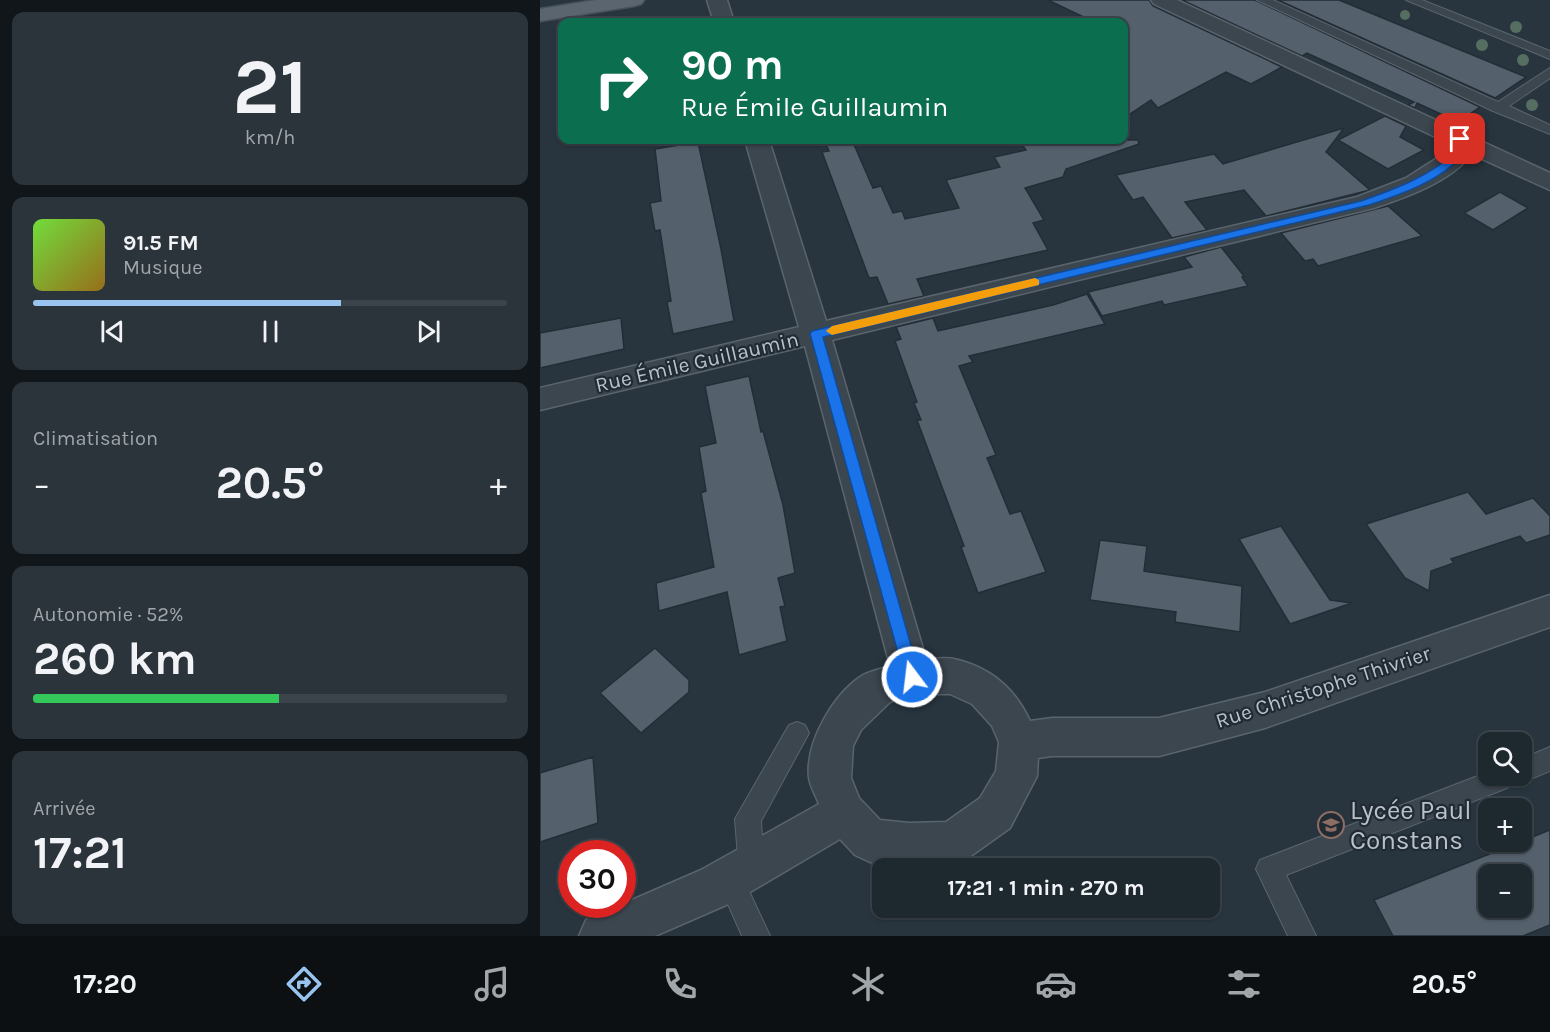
<!DOCTYPE html>
<html lang="fr">
<meta charset="utf-8">
<style>
body{margin:0;font-family:Karla,sans-serif;background:#2b343b;color:#f1f3f6;height:100vh;display:flex;flex-direction:column;font-size:22px;white-space:nowrap}
*{box-sizing:border-box;margin:0}
p{font-size:20px;color:#a1a6aa}
.icon{flex:none;width:33px;height:33px;fill:none;stroke:currentColor;stroke-width:2;stroke-linecap:round;stroke-linejoin:round}
.map{position:relative;flex:1;overflow:hidden}
.side{display:flex;flex-direction:column;gap:12px;padding:12px;background:#10161a;width:540px}
.side>*{flex:none}
.banner{position:absolute;left:18px;top:18px;width:570px;height:126px;border-radius:12px;box-shadow:0 2px 4px #0004,0 0 0 2px #3c444b;background:#0b6e4f;color:#fff;overflow:hidden}
.fabs{position:absolute;left:938px;top:732px;display:grid;gap:12px}
.fabs a{display:grid;place-items:center;width:54px;height:54px;border-radius:12px;background:#1e282f;box-shadow:0 2px 4px #0004,0 0 0 2px #3c444b;font-size:30px}
.speed{position:absolute;left:18px;top:840px;display:flex;gap:12px;font-size:30px;font-weight:700;text-align:center}
.speed>*{display:grid;place-content:center;width:78px;height:78px;border-radius:50%;background:#1e282f;box-shadow:0 2px 4px #0004,0 0 0 2px #3c444b;line-height:1}
.speed .limit{border:9px solid #d22;background:#fff;color:#111}
.pin{position:absolute;display:grid;place-items:center;width:51px;height:51px;color:#fff;margin:-26px;border-radius:12px;box-shadow:0 3px 9px #0006}
.me{position:absolute;width:66px;margin:-33px;rotate:345deg;stroke-linejoin:round;filter:drop-shadow(0 0 4px #0008)}
.turn{display:flex;align-items:center;gap:21px;height:126px;padding:0 24px;font-size:27px}
.turn .icon{width:78px;height:78px;stroke-width:2.5}
.turn b{display:block;font-size:42px;line-height:51px}
.big{font-size:45px;font-weight:700;line-height:1.1}
.side .tile{flex:1;display:flex;flex-direction:column;justify-content:center;gap:9px;min-width:0;padding:0 21px;border-radius:12px;background:#2b343b}
.side .dial{align-items:center;gap:0}
.dial b{font-size:78px;line-height:1}
.song{display:flex;align-items:center;gap:18px}
.cover{width:72px;height:72px;border-radius:9px;background:linear-gradient(135deg,hsl(100 70% 55%),hsl(40 70% 35%))}
.played{height:6px;border-radius:3px;background:linear-gradient(90deg,#98c4ef 65%,#3c444b 65%)}
.keys{display:flex;justify-content:space-around;direction:ltr}
.heat{display:flex;justify-content:space-between;align-items:center;font-size:33px;direction:ltr}
.charge{height:9px;border-radius:4px;background:linear-gradient(90deg,#34c759 52%,#3c444b 0)}
.trip{position:absolute;left:332px;top:858px;width:348px;height:60px;border-radius:12px;background:#1e282f;box-shadow:0 2px 4px #0004,0 0 0 2px #3c444b;font-weight:700;line-height:60px;text-align:center}
.menu{display:flex;height:96px;justify-content:space-around;align-items:center;background:#0c1013;color:#a1a6aa}
.menu .icon{width:42px;height:42px}
.menu .active{color:#98c4ef}
.menu b{font-size:27px;color:#f1f3f6}
main{display:flex;flex:1;min-height:0}
.map>svg:first-child{display:block}
</style>
<main>
<section class="side">
<div class="tile dial"><b>21</b><p>km/h</p></div>
<div class="tile">
<div class="song"><i class="cover"></i><div><b>91.5 FM</b><p>Musique</p></div></div>
<div class="played"></div>
<div class="keys"><svg class="icon" aria-label="previous" viewBox="0 0 24 24"><path d="M18 5L8 12l10 7zM5 5v14"/></svg><svg class="icon" aria-label="pause" viewBox="0 0 24 24"><path d="M8 5v14M16 5v14"/></svg><svg class="icon" aria-label="next" viewBox="0 0 24 24"><path d="M6 5l10 7-10 7zM19 5v14"/></svg></div>
</div>
<div class="tile"><p>Climatisation</p>
<div class="heat"><a>−</a><b class="big">20.5°</b><a>+</a></div>
</div>
<div class="tile"><p>Autonomie · 52%</p><b class="big">260 km</b><div class="charge"></div></div>
<div class="tile"><p>Arrivée</p><b class="big">17:21</b></div>
</section>
<div class="map">
<svg width="1010" height="936" viewBox="0 0 1010 936">
<rect width="100%" height="100%" fill="#28353f"/>
<g fill="#54606c" stroke="#232d36" stroke-width="1.5" fill-rule="evenodd">
<path d="M508,0h101l4,6 129,61 -31,17 -25,-12 -68,36 -7,-8 -27,18v-96h-30z"/>
<path d="M642,0h73l225,107 -22,15 -41,-19 -2,5 -7,-3 6,-3 -107,-49 -5,3z"/>
<path d="M738,0h61l187,77 -31,21z"/>
<path d="M845,116l21,10 -6,11 24,13 -36,19 -50,-29z"/>
<path d="M804,128l-18,24 44,38 -104,26 -22,-26 -59,12 22,28 -35,8 -29,-41 -10,3 -17,-25 98,-21 9,10z"/>
<path d="M284,140h28l21,48 8,-2 12,27 9,-2 3,8 54,-11 -13,-28 54,-13 -6,-10 32,-7 -7,-10h119l1,4 -73,25 -3,8 -38,11 19,32 -11,3 15,27 -131,29 7,17 -36,8 -11,-27 -8,1 -47,-126 7,-1z"/>
<path d="M158,142l23,107 13,72 -61,13 -6,-32 4,-1 -11,-71 -5,1 -5,-28 11,-2 -6,-52z"/>
<path d="M960,192l28,16 -35,22 -29,-17z"/>
<path d="M848,206l34,30 -104,30 -5,-7 -8,2 -24,-28z"/>
<path d="M681,247l23,29 -2,1 6,9 -84,19 -2,-4 -60,15 -14,-24 104,-25 -8,-10z"/>
<path d="M547,294l18,30 -136,32 4,6 -14,4 37,89 -9,3 23,56 11,-3 25,61 -68,21 -17,-46 3,-1 -47,-126h4l-7,-17 3,-1 -22,-61 6,-2 -5,-12 37,-9 5,13 115,-26z"/>
<path d="M81,318l3,31 -84,19v-35z"/>
<path d="M209,376l12,56 2,-1 20,74 12,68 -17,5 7,28 -5,1 7,34 -48,14 -12,-63 -68,19 -3,-28 58,-16 -13,-74 5,-2 -7,-44 17,-4 -11,-57z"/>
<path d="M928,492l18,22 47,-16 17,18v19l-24,8 -6,-7 -69,23 3,4 -23,8 -2,20 -24,-13 -39,-54z"/>
<path d="M741,526l49,74 22,3 -62,21 -51,-85z"/>
<path d="M560,540l47,6 -3,25 98,15 -2,46 -65,-10 1,-10 -86,-12z"/>
<path d="M115,648l34,32v12l-48,41 -41,-40z"/>
<path d="M53,757l5,66 -58,19v-69z"/>
<path d="M1010,830v95l-27,11h-130l-19,-36zM948,874h33v34h-33z"/>
</g>
<g fill="none" stroke-linecap="round" stroke-linejoin="round">
<defs>
<g id="lane">
<path d="M717,0h16l225,102 52,-34v10l-41,28 41,19v9l-57,-23z"/>
<path d="M866,0h16l128,51v8z"/>
<path d="M257,722l8,3 4,8 -48,88 3,46 -4,9 -9,4 -9,-4 28,60h-28l-25,-57 4,-9 9,-4 9,4 -4,-51 54,-94z"/>
<path d="M1010,747v24l-29,12 -3,-1 -1,2 -231,91 30,61h-28l-32,-67 4,-9 228,-88v4h33v-17z"/>
</g>
<g id="street">
<path d="M167,0h20l7,22h-20z"/>
<path d="M611,0h26l373,173v17l-79,-36c-18,27 -67,44 -97,54l-542,132 94,319c9,0 20,-2 28,0 36,8 61,29 76,62l22,-3h107l106,-26 285,-97v32l-285,101 -106,28h-107l-14,2 -1,18 -27,52 -42,30 -15,7 -44,2 -39,-5 -15,-7 -15,-16 -107,63 -78,34h-76l7,-16 115,-50 118,-66c-3,-8 -9,-18 -10,-26 -4,-36 25,-85 54,-103 8,-4 18,-6 27,-9l-85,-320 -265,64v-22l259,-61 -54,-187h24l57,181 531,-124 49,-19 42,-27v-8l-294,-139zM372,694h38l22,10 20,22 7,16 -3,29 -16,27 -34,24 -37,1 -29,-3 -21,-22 -8,-20 2,-32 8,-16 29,-28z"/>
</g>
<path id="primary" d="M56,0h48l-3,4 -7,2 -94,15v-12z"/>
</defs>
<use href="#lane" stroke="#5a646c" stroke-width="2"/>
<use href="#street" stroke="#5a646c" stroke-width="3"/>
<use href="#primary" stroke="#49525b" stroke-width="3"/>
<use href="#lane" fill="#3c464f" fill-rule="evenodd"/>
<use href="#street" fill="#3c464f" fill-rule="evenodd"/>
<use href="#primary" fill="#5a656f" fill-rule="evenodd"/>
</g>
<g fill="#556e61">
<circle cx="865" cy="15" r="5"/>
<circle cx="976" cy="27" r="6"/>
<circle cx="942" cy="45" r="6"/>
<circle cx="983" cy="60" r="6"/>
<circle cx="992" cy="105" r="6"/>
</g>
<path fill="#1a73e8" stroke="#114b97" stroke-width="1.5" d="M920,136l4,3 1,14c-24,28 -63,41 -96,52l-546,132 97,340 -3,5 -5,2 -6,-2 -96,-348 2,-3 549,-130c34,-12 67,-24 94,-48v-14z"/>
<path fill="#f59e0b" d="M495,278l4,2v5l-207,50 -6,-4 6,-5z"/>
<defs>
<symbol id="school-ring" viewBox="-11 -11 22 22"><circle r="9.5" fill="#212b34" stroke="#8d6e63" stroke-width="1.5"/><path d="M0-5L7-2L0 1L-7-2ZM-4 1L0 2.5L4 1V4Q0 6-4 4Z" fill="#8d6e63"/></symbol>
</defs>
<g fill-rule="evenodd">
<use href="#school-ring" x="776" y="810" width="30" height="30"/>
</g>
<g text-anchor="middle" dominant-baseline="central" stroke-width="4.5" stroke-linejoin="round" paint-order="stroke">
<g font-size="21" fill="#b9c1c9" stroke="#212b34">
<text transform="translate(157 362) rotate(-13)">Rue Émile Guillaumin</text>
<text transform="translate(783 687) rotate(-18)">Rue Christophe Thivrier</text>
</g>
<g font-size="26" fill="#b9c1c9" stroke="#212b34" text-anchor="start">
<text x="810" y="810">Lycée Paul<tspan x="810" dy="30">Constans</tspan></text>
</g>
</g>
</svg>
<div class="fabs">
<a><svg class="icon" aria-label="search" viewBox="0 0 24 24"><circle cx="10" cy="10" r="6"/><path d="M15 15l6 6"/></svg></a>
<a>+</a>
<a>−</a>
</div>
<div class="speed"><div class="limit">30</div></div>
<div class="pin" style="left:920px;top:139px;background:#d93025"><svg class="icon" aria-label="arrive" viewBox="0 0 24 24"><path d="M6 21V4h12l-3 4 3 4H6"/></svg></div>
<svg class="me" style="left:372px;top:677px" viewBox="-20 -20 40 40"><circle r="17" fill="#1a73e8" stroke="#fff" stroke-width="3"/><path d="M0-11L8 9 0 5-8 9z" fill="#fff"/></svg>
<div class="trip">17:21 · 1 min · 270 m</div>
<div class="banner">
<div class="turn"><svg class="icon" aria-label="right" viewBox="0 0 24 24"><path d="M7 20v-9h11M14 6l5 5-5 5"/></svg><div><b>90 m</b>Rue Émile Guillaumin</div></div>
</div>
</div>
</main>
<nav class="menu">
<b>17:20</b>
<svg class="icon active" aria-label="directions" viewBox="0 0 24 24"><path d="M12 3l9 9-9 9-9-9zM9 14v-3h6M13 9l2 2-2 2"/></svg>
<svg class="icon" aria-label="music" viewBox="0 0 24 24"><path d="M9 18V5l10-2v13"/><circle cx="6" cy="18" r="3"/><circle cx="16" cy="16" r="3"/></svg>
<svg class="icon" aria-label="phone" viewBox="0 0 24 24"><path d="M5 4h4l2 5-3 2q2 4 5 5l2-3 5 2v4C11 20 4 13 5 4z"/></svg>
<svg class="icon" aria-label="climate" viewBox="0 0 24 24"><path d="M12 3v18M4 7l16 10M4 17L20 7"/></svg>
<svg class="icon" aria-label="car" viewBox="0 0 24 24"><path d="M5 17H2v-5l4-1 3-4h7l3 4 3 1v5h-3M9 17h6M6 11h13"/><circle cx="7" cy="17" r="2"/><circle cx="17" cy="17" r="2"/></svg>
<svg class="icon" aria-label="filters" viewBox="0 0 24 24"><path d="M4 7h16M4 17h16"/><circle cx="9" cy="7" r="2"/><circle cx="15" cy="17" r="2"/></svg>
<b>20.5°</b>
</nav>
